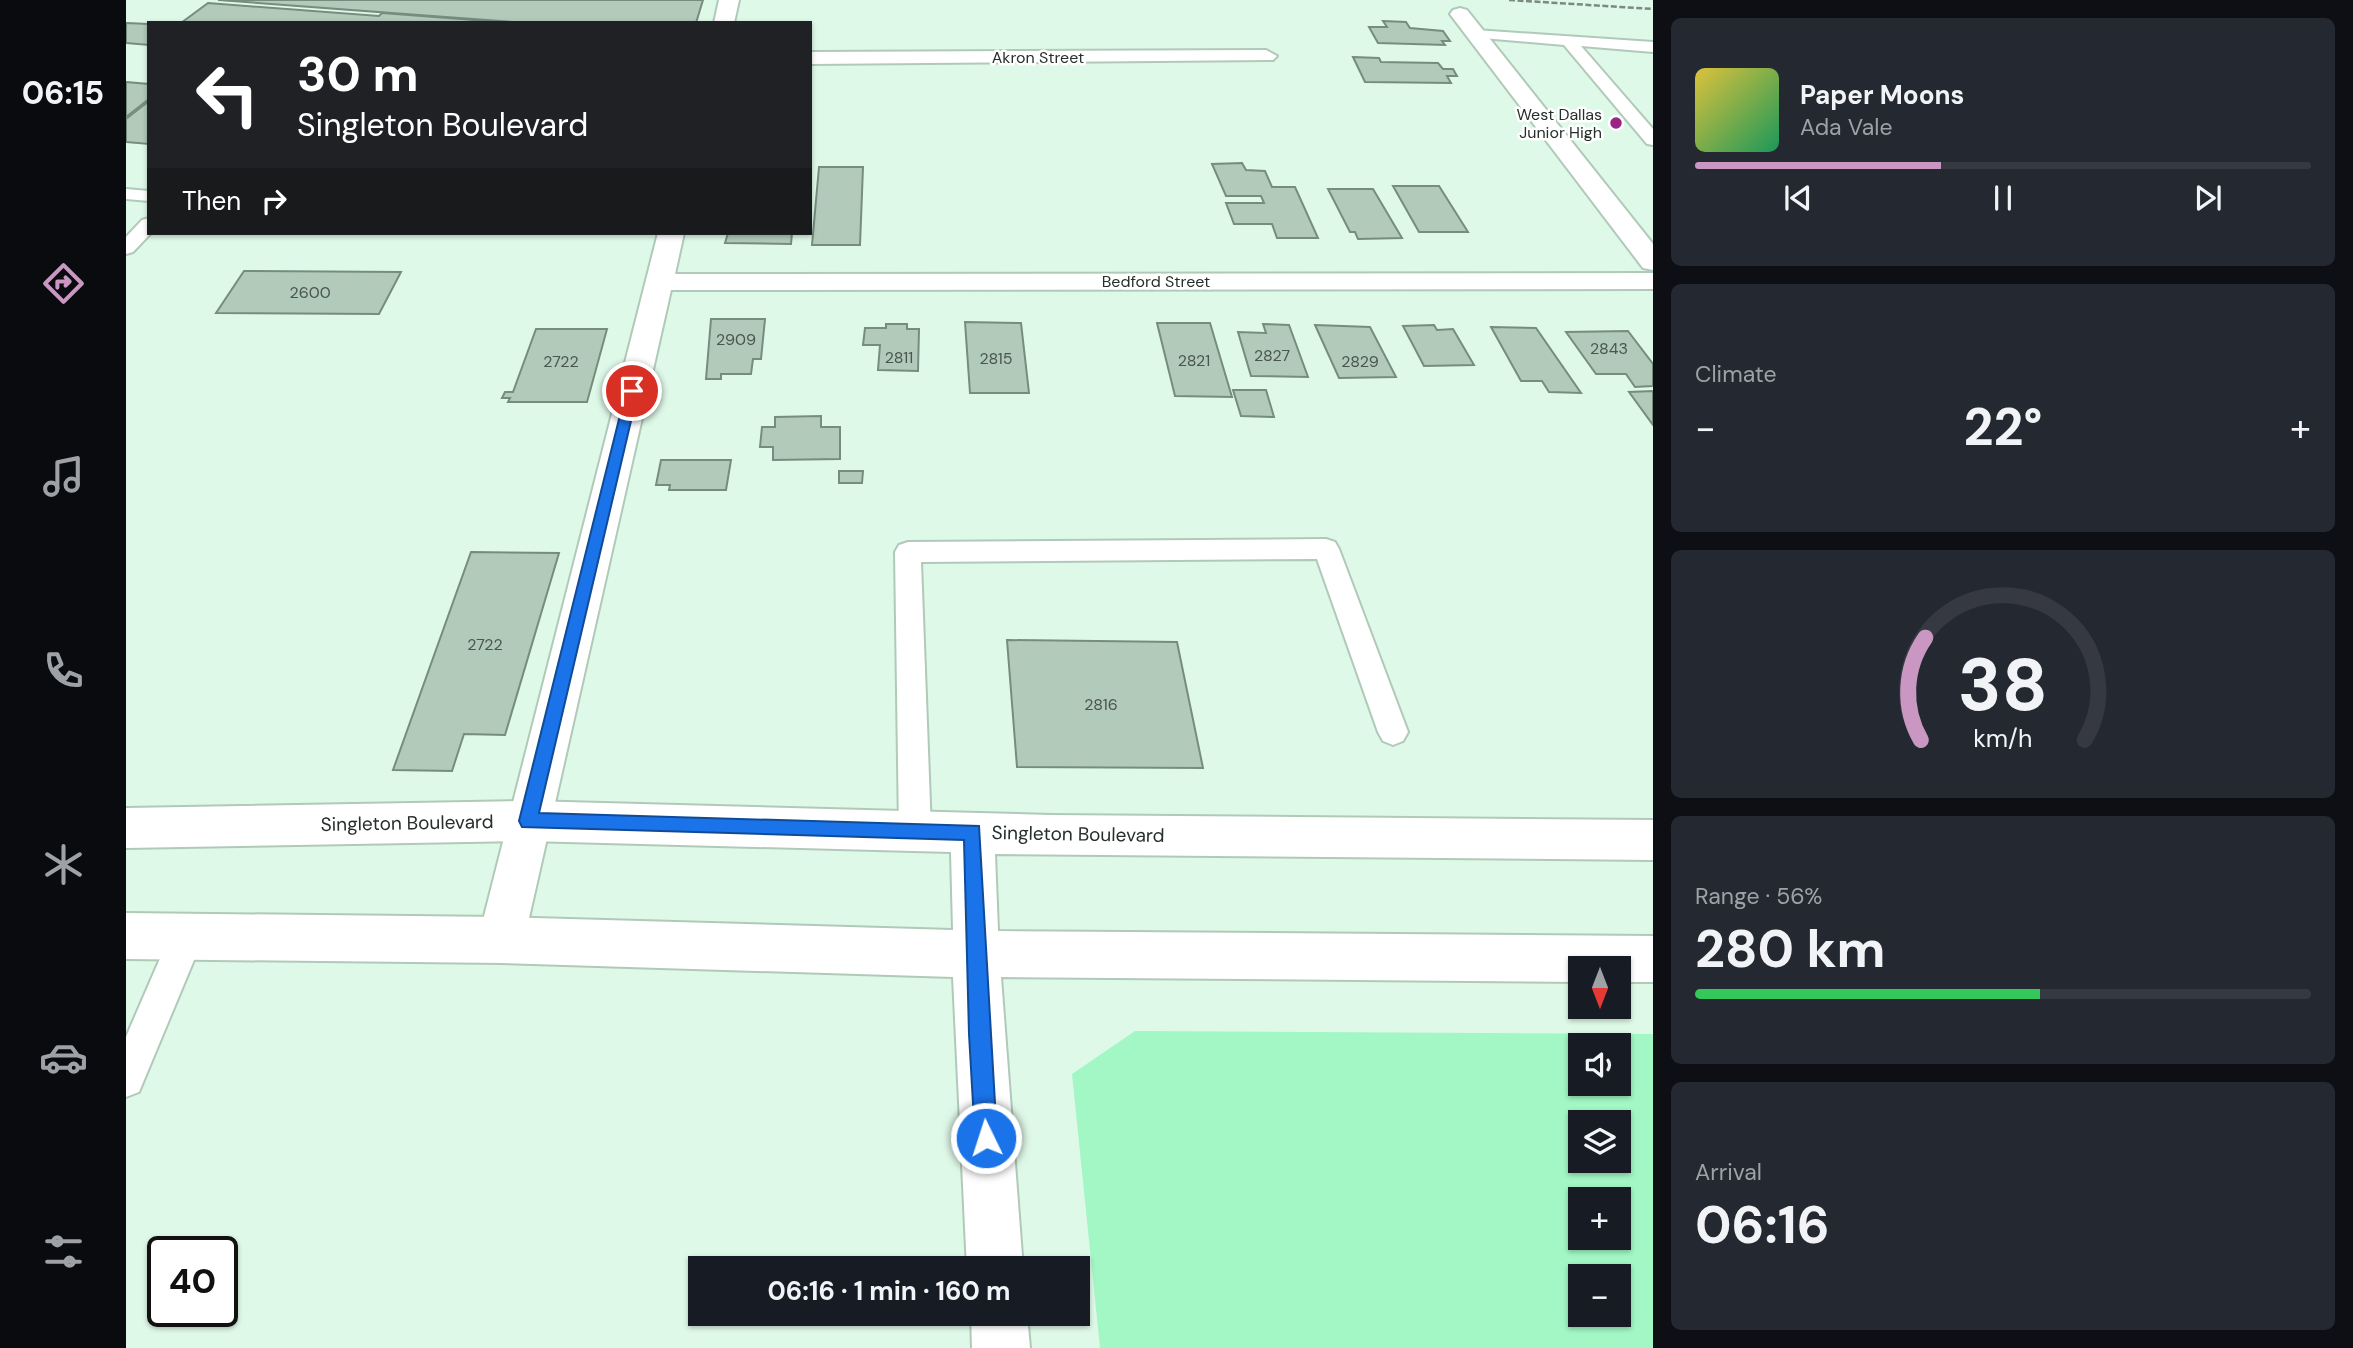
<!DOCTYPE html>
<meta charset="utf-8">
<style>
body{margin:0;font-family:"DM Sans",sans-serif;background:#242831;color:#f1f3f6;height:100vh;display:flex;flex-direction:column;font-size:26px;white-space:nowrap}
*{box-sizing:border-box;margin:0}
p{font-size:23px;color:#9ea1a6}
.icon{flex:none;width:38px;height:38px;fill:none;stroke:currentColor;stroke-width:2;stroke-linecap:round;stroke-linejoin:round}
.map{position:relative;flex:1;overflow:hidden}
.drawer{display:flex;flex-direction:column;gap:18px;padding:18px;background:#0d0f14;width:700px}
.drawer>*{flex:none}
.guide{position:absolute;left:21px;top:21px;width:665px;height:214px;border-radius:0px;box-shadow:0 2px 5px #0004;background:#202124;color:#fff;overflow:hidden}
.needle{width:46px;rotate:180deg}
.tools{position:absolute;left:1442px;top:956px;display:grid;gap:14px}
.tools a{display:grid;place-items:center;width:63px;height:63px;border-radius:0px;background:#171b24;box-shadow:0 2px 5px #0004;font-size:35px}
.speed{position:absolute;left:21px;top:1236px;display:flex;gap:14px;font-size:35px;font-weight:700;text-align:center}
.speed>*{display:grid;place-content:center;width:91px;height:91px;border-radius:50%;background:#171b24;box-shadow:0 2px 5px #0004;line-height:1}
.speed .limit{border:4px solid #111;border-radius:10px;background:#fff;color:#111}
.pin{position:absolute;display:grid;place-items:center;width:60px;height:60px;color:#fff;margin:-30px;border:4px solid #fff;border-radius:50%;box-shadow:0 2px 7px #0007}
.me{position:absolute;width:77px;margin:-38px;rotate:356deg;stroke-linejoin:round;filter:drop-shadow(0 0 5px #0008)}
.turn{display:flex;align-items:center;gap:24px;height:147px;padding:0 35px;font-size:32px}
.turn .icon{width:91px;height:91px;stroke-width:2.5}
.turn b{display:block;font-size:49px;line-height:60px}
.then{display:flex;align-items:center;height:66px;padding:0 35px;background:#0003;gap:14px;font-size:26px}
.big{font-size:52px;font-weight:700;line-height:1.1}
.drawer .widget{flex:1;display:flex;flex-direction:column;justify-content:center;gap:10px;min-width:0;padding:0 24px;border-radius:10px;background:#242831}
.drawer .dial{align-items:center;gap:0}
.dial svg{height:182px;overflow:visible;fill:none;stroke:#363941;stroke-width:7;stroke-linecap:round;text-anchor:middle}
.dial text{fill:#f1f3f6;stroke:none}
.song{display:flex;align-items:center;gap:21px}
.cover{width:84px;height:84px;border-radius:10px;background:linear-gradient(135deg,hsl(50 70% 55%),hsl(150 70% 35%))}
.played{height:7px;border-radius:4px;background:linear-gradient(90deg,#c997c2 40%,#363941 40%)}
.keys{display:flex;justify-content:space-around;direction:ltr}
.heat{display:flex;justify-content:space-between;align-items:center;font-size:38px;direction:ltr}
.charge{height:10px;border-radius:5px;background:linear-gradient(90deg,#34c759 56%,#363941 0)}
.trip{position:absolute;left:562px;top:1256px;width:402px;height:70px;border-radius:0px;background:#171b24;box-shadow:0 2px 5px #0004;font-weight:700;line-height:70px;text-align:center}
main{display:flex;flex:1;min-height:0}
.dock{display:flex;flex-direction:column;width:126px;justify-content:space-around;align-items:center;background:#090b0e;color:#9ea1a6}
.dock .icon{width:49px;height:49px}
.dock .on{color:#c997c2}
.dock b{font-size:32px;color:#f1f3f6}
.map>svg:first-child{display:block}
</style>
<main>
<nav class="dock">
<b>06:15</b>
<svg class="icon on" aria-label="directions" viewBox="0 0 24 24"><path d="M12 3l9 9-9 9-9-9zM9 14v-3h6M13 9l2 2-2 2"/></svg>
<svg class="icon" aria-label="music" viewBox="0 0 24 24"><path d="M9 18V5l10-2v13"/><circle cx="6" cy="18" r="3"/><circle cx="16" cy="16" r="3"/></svg>
<svg class="icon" aria-label="phone" viewBox="0 0 24 24"><path d="M5 4h4l2 5-3 2q2 4 5 5l2-3 5 2v4C11 20 4 13 5 4z"/></svg>
<svg class="icon" aria-label="climate" viewBox="0 0 24 24"><path d="M12 3v18M4 7l16 10M4 17L20 7"/></svg>
<svg class="icon" aria-label="car" viewBox="0 0 24 24"><path d="M5 17H2v-5l4-1 3-4h7l3 4 3 1v5h-3M9 17h6M6 11h13"/><circle cx="7" cy="17" r="2"/><circle cx="17" cy="17" r="2"/></svg>
<svg class="icon" aria-label="filters" viewBox="0 0 24 24"><path d="M4 7h16M4 17h16"/><circle cx="9" cy="7" r="2"/><circle cx="15" cy="17" r="2"/></svg>
</nav>
<div class="map">
<svg width="1527" height="1348" viewBox="0 0 1527 1348">
<rect width="100%" height="100%" fill="#dff9e8"/>
<path fill="#a2f7c4" fill-rule="evenodd" d="M1009,1031l518,3v314h-553l-28,-274zM1454,1045h39v38h-39zM1454,1122h39v38h-39zM1454,1199h39v38h-39zM1454,1276h39v38h-39z"/>
<g fill="#b2caba" stroke="#768d7e" stroke-width="2">
<path d="M92,0h485l-7,23h-171z"/>
<path d="M82,3l171,13 3,-3 132,10h-333z"/>
<path d="M1257,21l23,1 4,6 33,3 7,10h-8l3,4 -67,-2 -9,-16h18z"/>
<path d="M0,23l23,1v21l-23,-2z"/>
<path d="M1227,57l26,1 2,4 57,1 5,6h10l4,7h-10l4,7 -86,-1z"/>
<path d="M0,82l23,2v15l-23,18z"/>
<path d="M23,101v43l-23,-2v-23z"/>
<path d="M1116,163l4,7 19,1 7,16h23l23,51h-41l-5,-14h-38l-8,-21h38l-3,-7h-35l-14,-32z"/>
<path d="M693,167h44l-3,78h-48z"/>
<path d="M1267,186h46l29,46h-49z"/>
<path d="M1202,189h45l29,49 -44,1 -3,-7h-5z"/>
<path d="M602,233h64l-1,11 -66,-1z"/>
<path d="M118,271l157,1 -22,42 -163,-1z"/>
<path d="M585,319h54l-4,40h-8l-2,15h-30v5h-15z"/>
<path d="M839,322l56,1 8,70h-59z"/>
<path d="M1031,323h53l22,74 -57,-1z"/>
<path d="M760,324h21v5h12l-1,42 -40,-1 2,-25h-17l2,-17h21z"/>
<path d="M1137,324l26,1 19,52 -57,-1 -13,-44 28,1z"/>
<path d="M1189,325l55,2 26,50 -57,1z"/>
<path d="M1308,325l3,5 16,-1 21,36 -50,1 -21,-40z"/>
<path d="M1365,327l45,1 45,65 -32,-1 -7,-11h-21z"/>
<path d="M410,329h71l-20,73h-79l2,-4h-8l3,-6h8z"/>
<path d="M1502,331l25,33v22l-18,1 -9,-13h-30l-30,-42z"/>
<path d="M1107,390h33l8,27 -33,-1z"/>
<path d="M1527,391v34l-24,-33z"/>
<path d="M695,416v11h19v32l-67,1v-13h-13l2,-20h13v-10z"/>
<path d="M535,460h70l-5,30h-57l1,-5h-14z"/>
<path d="M713,471h24l-1,12h-23z"/>
<path d="M345,552l88,1 -54,182 -41,-1 -12,37 -59,-1z"/>
<path d="M881,640l170,2 26,126 -186,-1z"/>
</g>
<g fill="none" stroke-linecap="round" stroke-linejoin="round">
<defs>
<g id="lane">
<path d="M1350,30l177,12v10l-72,-6 72,83v16l-6,-1 -83,-99 -93,-8v-6z"/>
<path d="M0,189l23,2v10l-23,-2z"/>
<path d="M23,218l2,15 -18,19 -7,2v-17l16,-17z"/>
<path d="M1200,539l9,3 4,7 69,183 -5,9 -10,4 -10,-4 -5,-9 -61,-173 -396,3 10,269 -5,10 -11,5 -11,-5 -5,-10 -4,-279 4,-7 9,-3z"/>
<path d="M61,919l12,5 5,12 -65,156 -13,5v-60l49,-113z"/>
</g>
<g id="street">
<path d="M593,0h20l-5,23h-20z"/>
<path d="M1334,8l7,2 186,234v26l-10,-2 -190,-250 -3,-4 3,-4z"/>
<path d="M1140,50l11,6 -4,4 -463,4v-12z"/>
<path d="M532,233h26l-9,41 978,-1v16l-982,1 -147,650 -7,16 -16,7 -16,-7 -7,-16z"/>
</g>
<g id="secondary">
<path d="M402,801l523,14 602,5v40l-658,-6 3,77 655,5v46h-34v-14h-39v14l-579,-5 22,292h-56l-14,-292 -452,-14 -375,-4v-46l375,4 452,13 -2,-78 -423,-11 -402,7v-40z"/>
<path d="M845,1314h56l3,34h-58z"/>
</g>
</defs>
<use href="#lane" stroke="#b1c9b9" stroke-width="4"/>
<use href="#street" stroke="#b1c9b9" stroke-width="4"/>
<use href="#secondary" stroke="#b1c9b9" stroke-width="4"/>
<use href="#lane" fill="#fff" fill-rule="evenodd"/>
<use href="#street" fill="#fff" fill-rule="evenodd"/>
<use href="#secondary" fill="#fff" fill-rule="evenodd"/>
<path stroke="#7a8a7f" stroke-width="2.5" stroke-dasharray="6 2.5" stroke-linecap="butt" d="M1383,0l144,9"/>
</g>
<path fill="#1a73e8" stroke="#114b97" stroke-width="2" d="M506,386l6,5 -99,422 440,13 18,312 -3,8 -8,3 -7,-3 -4,-8 -6,-104 -5,-194 -442,-13 -3,-6 107,-430z"/>
<circle fill="#992683" stroke="#fff" stroke-width="2.5" cx="1490" cy="123" r="7"/>
<g text-anchor="middle" dominant-baseline="central" stroke-width="5" stroke-linejoin="round" paint-order="stroke">
<g font-size="16" fill="#262f29" stroke="#fff">
<text x="912" y="57">Akron Street</text>
<text x="1030" y="281">Bedford Street</text>
</g>
<g font-size="16" fill="#262f29" stroke="#fff" text-anchor="end">
<text x="1476" y="114">West Dallas<tspan x="1476" dy="18">Junior High</tspan></text>
</g>
<g font-size="16" fill="#49564d">
<text x="184" y="292">2600</text>
<text x="610" y="339">2909</text>
<text x="1483" y="348">2843</text>
<text x="1146" y="355">2827</text>
<text x="773" y="357">2811</text>
<text x="870" y="358">2815</text>
<text x="1068" y="360">2821</text>
<text x="435" y="361">2722</text>
<text x="1234" y="361">2829</text>
<text x="359" y="644">2722</text>
<text x="975" y="704">2816</text>
</g>
<g font-size="19" fill="#262f29" stroke="#fff">
<text transform="translate(281 823) rotate(-1)">Singleton Boulevard</text>
<text transform="translate(952 834) rotate(1)">Singleton Boulevard</text>
</g>
</g>
</svg>
<div class="tools">
<a><svg class="needle" viewBox="-14 -14 28 28"><path d="M0-13l5 13h-10z" fill="#e53935"/><path d="M0 13l5-13h-10z" fill="#9ea1a6"/></svg></a>
<a><svg class="icon" aria-label="sound" viewBox="0 0 24 24"><path d="M4 9h4l5-4v14l-5-4H4zM17 9q2 3 0 6"/></svg></a>
<a><svg class="icon" aria-label="layers" viewBox="0 0 24 24"><path d="M12 4l9 5-9 5-9-5zM3 14l9 5 9-5"/></svg></a>
<a>+</a>
<a>−</a>
</div>
<div class="speed"><div class="limit">40</div></div>
<div class="pin" style="left:506px;top:391px;background:#d93025"><svg class="icon" aria-label="arrive" viewBox="0 0 24 24"><path d="M6 21V4h12l-3 4 3 4H6"/></svg></div>
<svg class="me" style="left:860px;top:1138px" viewBox="-20 -20 40 40"><circle r="17" fill="#1a73e8" stroke="#fff" stroke-width="3"/><path d="M0-11L8 9 0 5-8 9z" fill="#fff"/></svg>
<div class="trip">06:16 · 1 min · 160 m</div>
<div class="guide">
<div class="turn"><svg class="icon" aria-label="left" viewBox="0 0 24 24"><path d="M17 20v-9H6M10 6l-5 5 5 5"/></svg><div><b>30 m</b>Singleton Boulevard</div></div>
<div class="then">Then<svg class="icon" aria-label="right" viewBox="0 0 24 24"><path d="M7 20v-9h11M14 6l5 5-5 5"/></svg></div>
</div>
</div>
<section class="drawer">
<div class="widget">
<div class="song"><i class="cover"></i><div><b>Paper Moons</b><p>Ada Vale</p></div></div>
<div class="played"></div>
<div class="keys"><svg class="icon" aria-label="previous" viewBox="0 0 24 24"><path d="M18 5L8 12l10 7zM5 5v14"/></svg><svg class="icon" aria-label="pause" viewBox="0 0 24 24"><path d="M8 5v14M16 5v14"/></svg><svg class="icon" aria-label="next" viewBox="0 0 24 24"><path d="M6 5l10 7-10 7zM19 5v14"/></svg></div>
</div>
<div class="widget"><p>Climate</p>
<div class="heat"><a>−</a><b class="big">22°</b><a>+</a></div>
</div>
<div class="widget dial"><svg viewBox="0 0 100 80">
<path d="M14 69A42 42 0 1 1 86 69"/>
<path d="M14 69A42 42 0 0 1 16 24" stroke="#c997c2"/>
<text x="50" y="56" font-size="32" font-weight="700">38</text>
<text x="50" y="72" font-size="11">km/h</text>
</svg></div>
<div class="widget"><p>Range · 56%</p><b class="big">280 km</b><div class="charge"></div></div>
<div class="widget"><p>Arrival</p><b class="big">06:16</b></div>
</section>
</main>
